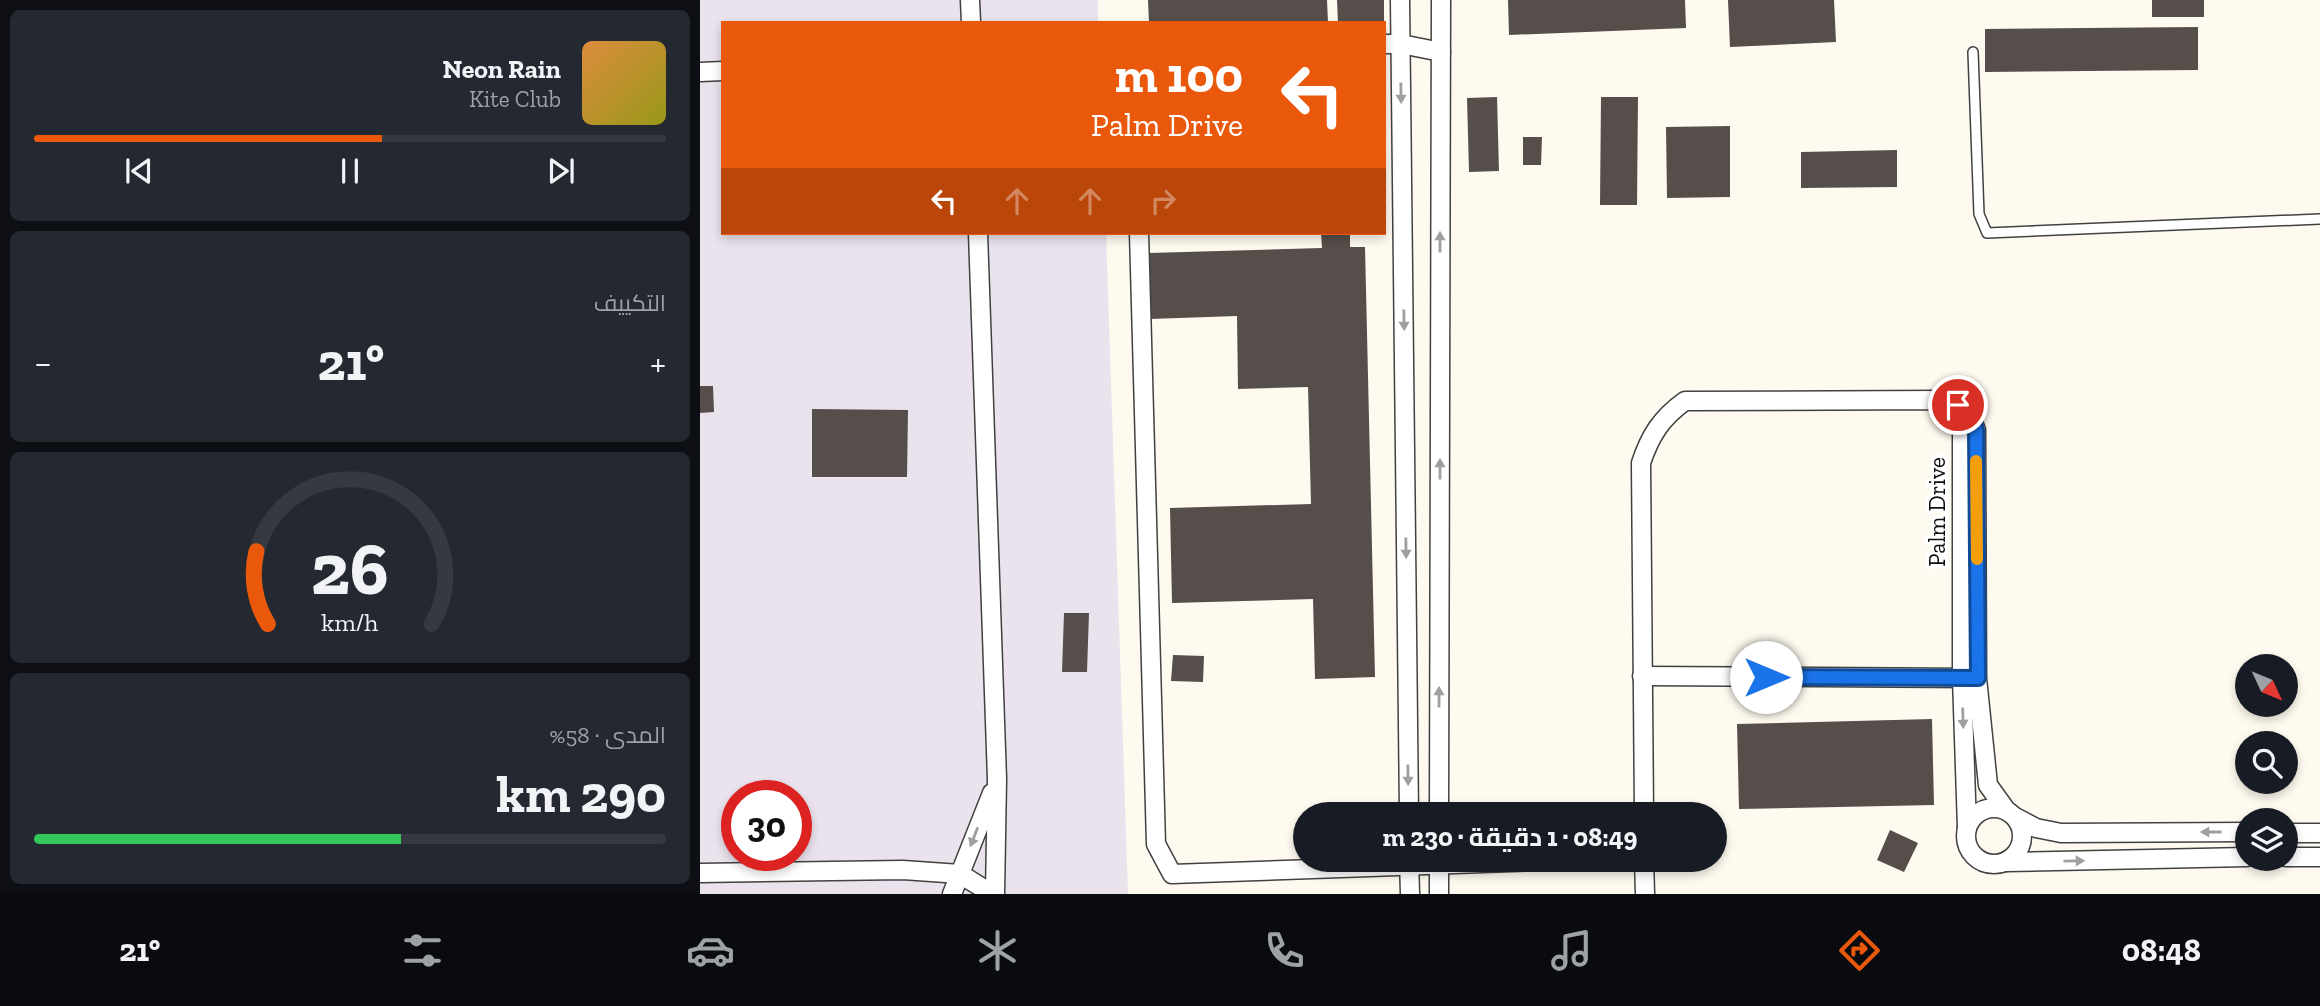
<!DOCTYPE html>
<html lang="ar">
<meta charset="utf-8">
<style>
body{margin:0;font-family:"Zilla Slab",Cairo,serif;background:#242831;color:#f1f3f6;direction:rtl;height:100vh;display:flex;flex-direction:column;font-size:26px;white-space:nowrap}
*{box-sizing:border-box;margin:0}
p{font-size:23px;color:#9ea1a6}
.icon{flex:none;width:38px;height:38px;fill:none;stroke:currentColor;stroke-width:2;stroke-linecap:round;stroke-linejoin:round}
.map{position:relative;flex:1;overflow:hidden;direction:ltr}
.panel{display:flex;flex-direction:column;gap:10px;padding:10px;background:#0d0f14;width:700px}
.panel>*{flex:none}
.guide{position:absolute;left:21px;top:21px;width:665px;height:214px;border-radius:0px;box-shadow:0 4px 10px #0003;direction:rtl;background:#ea580c;color:#fff;overflow:hidden}
.needle{width:46px;rotate:134deg}
.controls{position:absolute;left:1535px;top:654px;display:grid;gap:14px}
.controls a{display:grid;place-items:center;width:63px;height:63px;border-radius:50%;background:#171b24;box-shadow:0 4px 10px #0003;font-size:35px}
.speed{position:absolute;left:21px;top:780px;display:flex;gap:14px;font-size:35px;font-weight:700;text-align:center}
.speed>*{display:grid;place-content:center;width:91px;height:91px;border-radius:50%;background:#171b24;box-shadow:0 4px 10px #0003;line-height:1}
.speed .limit{border:10px solid #d22;background:#fff;color:#111}
.pin{position:absolute;display:grid;place-items:center;width:60px;height:60px;color:#fff;margin:-30px;border:4px solid #fff;border-radius:50%;box-shadow:0 2px 7px #0007}
.me{position:absolute;width:77px;margin:-38px;rotate:90deg;stroke-linejoin:round;filter:drop-shadow(0 0 5px #0008)}
.turn{display:flex;align-items:center;gap:24px;height:147px;padding:0 28px;font-size:32px}
.turn .icon{width:91px;height:91px;stroke-width:2.5}
.turn b{display:block;font-size:49px;line-height:60px}
.lanes{display:flex;align-items:center;height:66px;padding:0 28px;background:#0003;justify-content:center;gap:35px;direction:ltr}
.lanes .off{opacity:.35}
.big{font-size:52px;font-weight:700;line-height:1.1}
.panel .widget{flex:1;display:flex;flex-direction:column;justify-content:center;gap:10px;min-width:0;padding:0 24px;border-radius:10px;background:#242831}
.panel .dial{align-items:center;gap:0}
.dial svg{height:182px;overflow:visible;fill:none;stroke:#363941;stroke-width:7;stroke-linecap:round;text-anchor:middle}
.dial text{fill:#f1f3f6;stroke:none}
.song{display:flex;align-items:center;gap:21px}
.cover{width:84px;height:84px;border-radius:10px;background:linear-gradient(135deg,hsl(30 70% 55%),hsl(60 70% 35%))}
.played{height:7px;border-radius:4px;background:linear-gradient(90deg,#ea580c 55%,#363941 55%)}
.keys{display:flex;justify-content:space-around;direction:ltr}
.heat{display:flex;justify-content:space-between;align-items:center;font-size:38px;direction:ltr}
.charge{height:10px;border-radius:5px;background:linear-gradient(90deg,#34c759 58%,#363941 0)}
.trip{position:absolute;left:593px;top:802px;width:434px;height:70px;border-radius:35px;background:#171b24;box-shadow:0 4px 10px #0003;font-weight:700;line-height:70px;text-align:center;direction:rtl}
.menu{display:flex;height:112px;justify-content:space-around;align-items:center;background:#090b0e;color:#9ea1a6}
.menu .icon{width:49px;height:49px}
.menu .on{color:#ea580c}
.menu b{font-size:32px;color:#f1f3f6}
main{display:flex;flex:1;min-height:0}
.map>svg:first-child{display:block}
</style>
<main>
<div class="map">
<svg width="1620" height="894" viewBox="0 0 1620 894">
<rect width="100%" height="100%" fill="#fefaef"/>
<path fill="#eae2ec" fill-rule="evenodd" d="M0,0h398v23h-375v210h383l22,661h-428zM37,796h59v60h-59z"/>
<g fill="#564e4a">
<path d="M448,0h179l1,23h-179z"/>
<path d="M637,0h47v23h-46z"/>
<path d="M808,0h177l1,28 -177,7z"/>
<path d="M1028,0h106l2,42 -106,5z"/>
<rect x="1452" y="0" width="52" height="17"/>
<path d="M1498,27v43l-213,2v-43z"/>
<path d="M797,97l2,74 -30,1 -2,-74z"/>
<path d="M901,97h37l-1,108h-37z"/>
<path d="M1030,126v71l-63,1 -1,-71z"/>
<path d="M823,137h19l-1,28h-18z"/>
<path d="M1197,150v37l-96,1v-36z"/>
<path d="M621,233h29v14h15l10,430 -60,2 -2,-80 -141,4 -2,-95 141,-4 -3,-117 -70,2 -1,-73 -87,3 -1,-66 173,-5z"/>
<path d="M0,386h13l1,26 -14,1z"/>
<path d="M112,409l96,1 -1,67h-95z"/>
<path d="M364,613h25l-2,59h-25z"/>
<path d="M473,655l31,1 -1,26 -32,-1z"/>
<path d="M1232,719l2,86 -195,4 -2,-85z"/>
<path d="M1190,830l28,13 -14,29 -27,-12z"/>
</g>
<g fill="none" stroke-linecap="round" stroke-linejoin="round">
<defs>
<path id="service" d="M1273,52l6,162 8,19 333,-14"/>
<g id="minor">
<path d="M270,0l1,23"/>
<path d="M700,0l9,814"/>
<path d="M684,44h17l40,8"/>
<path d="M0,72l23,-1"/>
<path d="M278,233l19,546 -2,115"/>
<path d="M439,233l17,611 16,30 425,-15"/>
<path d="M1258,405l4,27v246l5,150"/>
<path d="M942,676l329,2"/>
<circle cx="1294" cy="836" r="28"/>
<path d="M739,814l2,-814"/>
<path d="M944,814l-3,-351c9,-27 20,-45 44,-62l255,-1c18,5 30,10 36,30l1,248 11,107 18,25"/>
<path d="M1317,818l19,10 25,5 186,-1"/>
<path d="M1586,833h34"/>
<path d="M1586,857h34"/>
<path d="M709,859l1,35"/>
<path d="M739,859v35"/>
<path d="M944,859l1,35"/>
<path d="M1306,862l241,-5"/>
<path d="M0,873l203,-3 57,4 24,15 1,5"/>
<path d="M252,894l40,-101"/>
</g>
</defs>
<use href="#service" stroke="#414141" stroke-width="12"/>
<use href="#minor" stroke="#414141" stroke-width="21"/>
<use href="#service" stroke="#fff" stroke-width="9"/>
<use href="#minor" stroke="#fff" stroke-width="18"/>
</g>
<defs><path id="oneway-solid" d="M-6-.8H1V-3.2L6.5 0L1 3.2V.8H-6Z" transform="scale(1.75)"/></defs>
<g fill="#9f9f9f">
<use href="#oneway-solid" transform="translate(701 93) rotate(89)"/>
<use href="#oneway-solid" transform="translate(740 242) rotate(-90)"/>
<use href="#oneway-solid" transform="translate(704 320) rotate(89)"/>
<use href="#oneway-solid" transform="translate(740 469) rotate(-90)"/>
<use href="#oneway-solid" transform="translate(706 548) rotate(89)"/>
<use href="#oneway-solid" transform="translate(739 697) rotate(-90)"/>
<use href="#oneway-solid" transform="translate(1263 718) rotate(88)"/>
<use href="#oneway-solid" transform="translate(708 775) rotate(89)"/>
<use href="#oneway-solid" transform="translate(1511 832) rotate(-180)"/>
<use href="#oneway-solid" transform="translate(274 837) rotate(111)"/>
<use href="#oneway-solid" transform="translate(1374 861) rotate(-1)"/>
</g>
<g fill="none" stroke-linecap="round" stroke-linejoin="round">
<defs>
<path id="route" d="M1066,677l212,1 -2,-248 -4,-14 -14,-11"/>
</defs>
<use href="#route" stroke="#114b97" stroke-width="18"/>
<use href="#route" stroke="#1a73e8" stroke-width="12"/>
<path stroke="#f59e0b" stroke-width="12" d="M1276,461l1,98"/>
</g>
<g text-anchor="middle" dominant-baseline="central" stroke-width="7" stroke-linejoin="round" paint-order="stroke">
<g font-size="23" fill="#0e0e0e" stroke="#fff">
<text transform="translate(1237 512) rotate(-90)">Palm Drive</text>
</g>
</g>
</svg>
<div class="controls">
<a><svg class="needle" viewBox="-14 -14 28 28"><path d="M0-13l5 13h-10z" fill="#e53935"/><path d="M0 13l5-13h-10z" fill="#9ea1a6"/></svg></a>
<a><svg class="icon" aria-label="search" viewBox="0 0 24 24"><circle cx="10" cy="10" r="6"/><path d="M15 15l6 6"/></svg></a>
<a><svg class="icon" aria-label="layers" viewBox="0 0 24 24"><path d="M12 4l9 5-9 5-9-5zM3 14l9 5 9-5"/></svg></a>
</div>
<div class="speed"><div class="limit">30</div></div>
<div class="pin" style="left:1258px;top:405px;background:#d93025"><svg class="icon" aria-label="arrive" viewBox="0 0 24 24"><path d="M6 21V4h12l-3 4 3 4H6"/></svg></div>
<svg class="me" style="left:1066px;top:677px" viewBox="-20 -20 40 40"><circle r="19" fill="#fff"/><path d="M0-13L10 11 0 6-10 11z" fill="#1a73e8"/></svg>
<div class="trip">08:49 · 1 دقيقة · 230 m</div>
<div class="guide">
<div class="turn"><svg class="icon" aria-label="left" viewBox="0 0 24 24"><path d="M17 20v-9H6M10 6l-5 5 5 5"/></svg><div><b>100 m</b>Palm Drive</div></div>
<div class="lanes"><svg class="icon" aria-label="left" viewBox="0 0 24 24"><path d="M17 20v-9H6M10 6l-5 5 5 5"/></svg><svg class="icon off" aria-label="ahead" viewBox="0 0 24 24"><path d="M12 20V5M6 11l6-6 6 6"/></svg><svg class="icon off" aria-label="ahead" viewBox="0 0 24 24"><path d="M12 20V5M6 11l6-6 6 6"/></svg><svg class="icon off" aria-label="right" viewBox="0 0 24 24"><path d="M7 20v-9h11M14 6l5 5-5 5"/></svg></div>
</div>
</div>
<section class="panel">
<div class="widget">
<div class="song"><i class="cover"></i><div><b>Neon Rain</b><p>Kite Club</p></div></div>
<div class="played"></div>
<div class="keys"><svg class="icon" aria-label="previous" viewBox="0 0 24 24"><path d="M18 5L8 12l10 7zM5 5v14"/></svg><svg class="icon" aria-label="pause" viewBox="0 0 24 24"><path d="M8 5v14M16 5v14"/></svg><svg class="icon" aria-label="next" viewBox="0 0 24 24"><path d="M6 5l10 7-10 7zM19 5v14"/></svg></div>
</div>
<div class="widget"><p>التكييف</p>
<div class="heat"><a>−</a><b class="big">21°</b><a>+</a></div>
</div>
<div class="widget dial"><svg viewBox="0 0 100 80">
<path d="M14 69A42 42 0 1 1 86 69"/>
<path d="M14 69A42 42 0 0 1 9 37" stroke="#ea580c"/>
<text x="50" y="56" font-size="32" font-weight="700">26</text>
<text x="50" y="72" font-size="11">km/h</text>
</svg></div>
<div class="widget"><p>المدى · 58%</p><b class="big">290 km</b><div class="charge"></div></div>
</section>
</main>
<nav class="menu">
<b>08:48</b>
<svg class="icon on" aria-label="directions" viewBox="0 0 24 24"><path d="M12 3l9 9-9 9-9-9zM9 14v-3h6M13 9l2 2-2 2"/></svg>
<svg class="icon" aria-label="music" viewBox="0 0 24 24"><path d="M9 18V5l10-2v13"/><circle cx="6" cy="18" r="3"/><circle cx="16" cy="16" r="3"/></svg>
<svg class="icon" aria-label="phone" viewBox="0 0 24 24"><path d="M5 4h4l2 5-3 2q2 4 5 5l2-3 5 2v4C11 20 4 13 5 4z"/></svg>
<svg class="icon" aria-label="climate" viewBox="0 0 24 24"><path d="M12 3v18M4 7l16 10M4 17L20 7"/></svg>
<svg class="icon" aria-label="car" viewBox="0 0 24 24"><path d="M5 17H2v-5l4-1 3-4h7l3 4 3 1v5h-3M9 17h6M6 11h13"/><circle cx="7" cy="17" r="2"/><circle cx="17" cy="17" r="2"/></svg>
<svg class="icon" aria-label="filters" viewBox="0 0 24 24"><path d="M4 7h16M4 17h16"/><circle cx="9" cy="7" r="2"/><circle cx="15" cy="17" r="2"/></svg>
<b>21°</b>
</nav>
